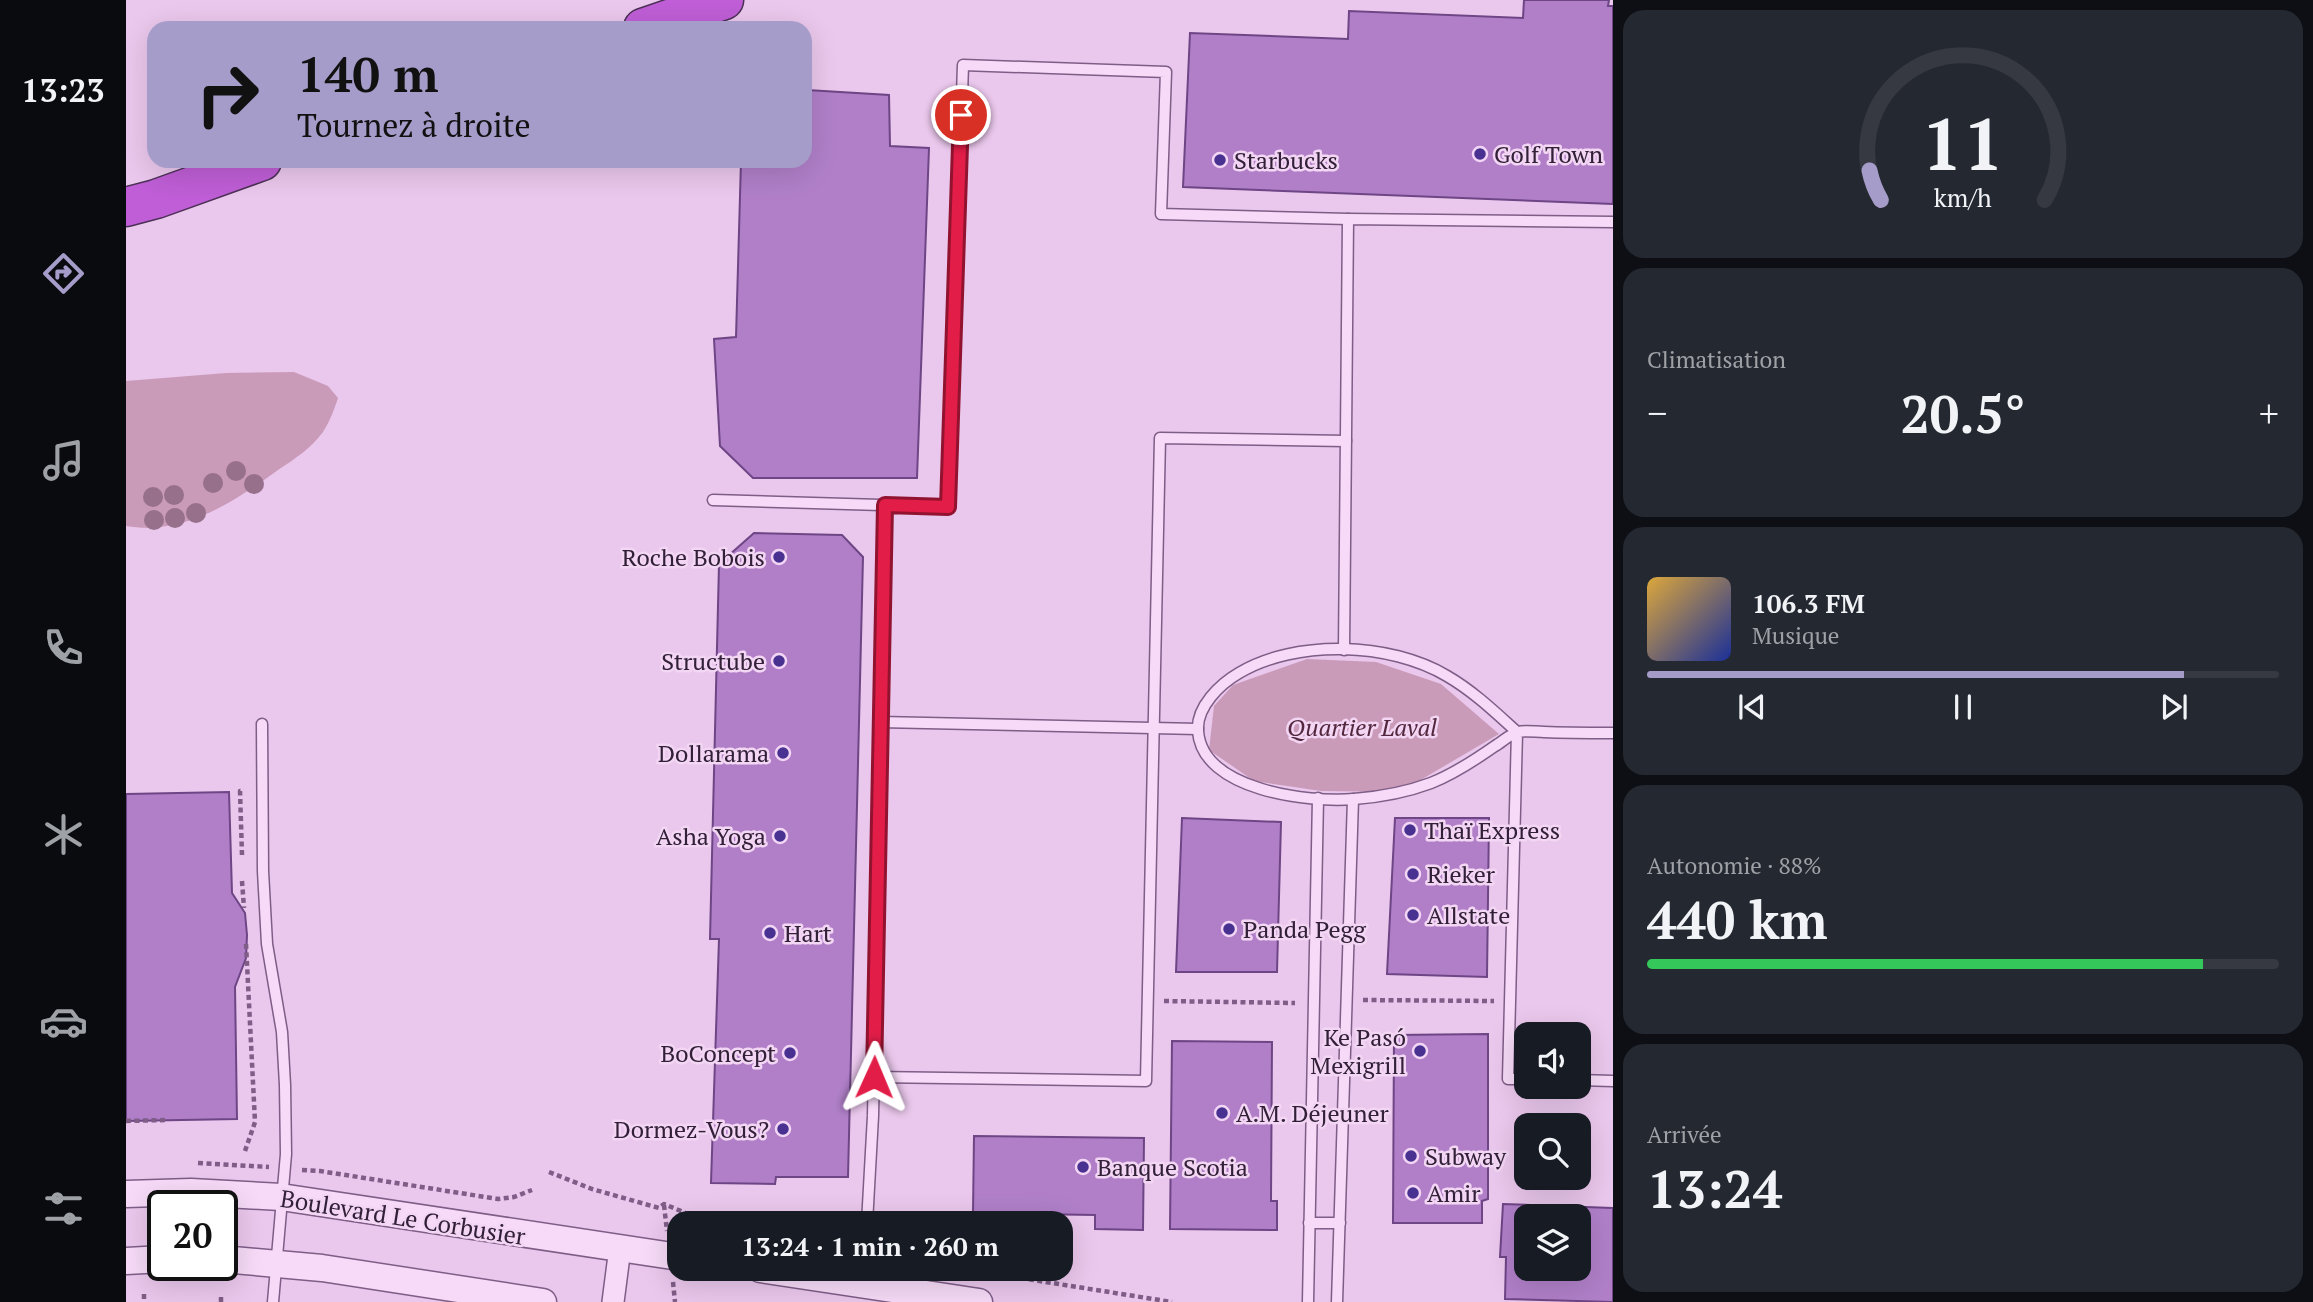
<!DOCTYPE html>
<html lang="fr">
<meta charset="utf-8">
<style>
body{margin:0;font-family:"PT Serif",serif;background:#242831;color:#f1f3f6;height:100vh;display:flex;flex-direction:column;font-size:26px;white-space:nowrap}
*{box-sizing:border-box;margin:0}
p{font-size:23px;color:#9ea1a6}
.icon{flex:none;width:38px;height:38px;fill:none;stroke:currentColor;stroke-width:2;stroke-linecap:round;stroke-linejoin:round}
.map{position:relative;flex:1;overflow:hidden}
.details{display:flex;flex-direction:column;gap:10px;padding:10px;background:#0d0f14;width:700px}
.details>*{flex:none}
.banner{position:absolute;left:21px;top:21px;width:665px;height:147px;border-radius:21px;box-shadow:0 7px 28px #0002;background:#a59cc9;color:#111;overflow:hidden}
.buttons{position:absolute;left:1388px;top:1022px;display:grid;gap:14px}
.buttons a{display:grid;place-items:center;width:77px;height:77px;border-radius:14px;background:#171b24;box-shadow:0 7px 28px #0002;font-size:35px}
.speed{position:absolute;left:21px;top:1190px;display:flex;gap:14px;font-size:35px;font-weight:700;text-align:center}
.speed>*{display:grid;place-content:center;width:91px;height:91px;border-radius:50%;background:#171b24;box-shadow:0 7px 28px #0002;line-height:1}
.speed .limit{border:4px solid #111;border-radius:10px;background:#fff;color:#111}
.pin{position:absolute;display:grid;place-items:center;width:60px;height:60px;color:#fff;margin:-30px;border:4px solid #fff;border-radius:50%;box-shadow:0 2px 7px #0007}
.me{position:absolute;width:77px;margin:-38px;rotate:1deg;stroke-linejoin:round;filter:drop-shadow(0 0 5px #0008)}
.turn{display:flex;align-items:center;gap:24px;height:147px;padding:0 35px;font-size:32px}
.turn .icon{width:91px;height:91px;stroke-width:2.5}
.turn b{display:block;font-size:49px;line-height:60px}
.big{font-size:52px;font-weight:800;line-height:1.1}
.details .tile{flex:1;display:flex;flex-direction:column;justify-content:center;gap:10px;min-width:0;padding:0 24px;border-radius:21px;background:#242831}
.details .dial{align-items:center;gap:0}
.dial svg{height:182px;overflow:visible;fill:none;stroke:#363941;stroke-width:7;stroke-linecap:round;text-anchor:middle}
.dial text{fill:#f1f3f6;stroke:none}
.song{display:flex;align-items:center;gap:21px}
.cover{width:84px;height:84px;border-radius:10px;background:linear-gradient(135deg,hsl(40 70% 55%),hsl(230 70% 35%))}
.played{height:7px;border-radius:4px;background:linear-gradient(90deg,#a59cc9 85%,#363941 85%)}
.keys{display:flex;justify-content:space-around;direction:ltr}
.heat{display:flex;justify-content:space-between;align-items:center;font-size:38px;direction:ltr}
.charge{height:10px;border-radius:5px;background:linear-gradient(90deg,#34c759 88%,#363941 0)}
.trip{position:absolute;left:541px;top:1211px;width:406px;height:70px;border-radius:21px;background:#171b24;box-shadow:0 7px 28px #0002;font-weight:800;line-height:70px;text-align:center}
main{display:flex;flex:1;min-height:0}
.menu{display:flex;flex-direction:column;width:126px;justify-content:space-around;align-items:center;background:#090b0e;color:#9ea1a6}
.menu .icon{width:49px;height:49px}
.menu .on{color:#a59cc9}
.menu b{font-size:32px;color:#f1f3f6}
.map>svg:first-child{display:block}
</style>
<main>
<nav class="menu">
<b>13:23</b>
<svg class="icon on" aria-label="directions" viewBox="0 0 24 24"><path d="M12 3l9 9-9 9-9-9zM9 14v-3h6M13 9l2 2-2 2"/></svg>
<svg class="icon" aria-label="music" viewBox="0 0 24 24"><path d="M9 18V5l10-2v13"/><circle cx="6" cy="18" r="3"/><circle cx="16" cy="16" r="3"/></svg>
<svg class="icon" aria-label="phone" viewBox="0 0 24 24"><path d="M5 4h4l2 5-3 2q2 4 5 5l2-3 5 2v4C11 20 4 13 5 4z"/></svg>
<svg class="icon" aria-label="climate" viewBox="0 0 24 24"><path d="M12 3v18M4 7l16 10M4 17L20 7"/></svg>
<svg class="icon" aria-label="car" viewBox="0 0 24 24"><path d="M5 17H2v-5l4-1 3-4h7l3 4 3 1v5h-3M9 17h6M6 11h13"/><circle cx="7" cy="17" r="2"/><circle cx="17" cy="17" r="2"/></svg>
<svg class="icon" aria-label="filters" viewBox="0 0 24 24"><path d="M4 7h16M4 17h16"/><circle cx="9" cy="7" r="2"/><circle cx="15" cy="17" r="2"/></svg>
</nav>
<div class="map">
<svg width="1487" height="1302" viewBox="0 0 1487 1302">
<rect width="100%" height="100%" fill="#eac7ec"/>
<g fill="#ca9bb9">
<path d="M168,372l34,14 10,12c-4,12 -8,23 -15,34 -12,16 -28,27 -45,38 -44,32 -95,66 -152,56v-145l100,-8z"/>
<path d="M1181,659l69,3 65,22 58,50 -99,58 -79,-1 -67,-10 -45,-31 5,-44 19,-21z"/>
</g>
<g fill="#b07fc8" stroke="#6e4585" stroke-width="2" fill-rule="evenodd">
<path d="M1398,0h85l-1,6h5v198l-430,-17 7,-154 158,6 1,-28 174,7z"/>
<path d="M681,90l82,5 1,51 39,2 -12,330h-164l-33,-32 -6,-107 22,-2 5,-176h64z"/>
<path d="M628,533l88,2 21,22 -15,620h-72l-1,7 -64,-1 8,-244h-9l9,-375z"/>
<path d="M103,792l3,101 13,20 2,22 -1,23 -11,29 2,132 -111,2v-327z"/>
<path d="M1056,818l99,4 -4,150h-101z"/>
<path d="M1269,818h94l-2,159 -100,-3z"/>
<path d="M1362,1034v165l-6,2v22h-89l1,-188z"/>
<path d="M1046,1041l100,1 -1,159h6v29l-107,-1z"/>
<path d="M848,1136l170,2 -1,92 -48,-1v-14l-122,-2z"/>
<path d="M1377,1204l110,4v94l-108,-3 1,-42h-6zM1400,1216h52v53h-52z"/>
</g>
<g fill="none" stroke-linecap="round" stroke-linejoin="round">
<defs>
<g id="service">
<path d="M587,500l235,7 15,-442 203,7 -5,142 187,5"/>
<path d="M1218,650l4,-431 265,3"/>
<path d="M754,722l318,7"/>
<path d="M136,724l1,147 4,73 15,88 3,53 1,69 -13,148"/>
<path d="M748,1077l272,4 14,-643 186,3"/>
<path d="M1400,1079h-18l9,-347c-22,-20 -44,-41 -70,-56 -57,-34 -151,-37 -208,-3 -19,11 -43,34 -41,58 4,59 110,72 156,68 26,-2 53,-7 77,-16 23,-9 44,-23 64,-37 7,-4 15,-12 23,-14 7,-2 18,0 26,0 23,1 46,1 69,1"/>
<path d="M1452,1080l35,1"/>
<path d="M741,1223l6,-107 12,-611"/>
<path d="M1183,1223h31"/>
<path d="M1182,1302l10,-504"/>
<path d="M1211,1302l16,-503"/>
</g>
<path id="minor" d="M487,1302l7,-54"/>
<g id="tertiary">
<path d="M0,1194l65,-2 90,5 398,60"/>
<path d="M96,1259l100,9 221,34"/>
<path d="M0,1261l37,-2"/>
<path d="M634,1269l219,33"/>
</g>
<g id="motorway">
<path d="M517,28l81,-28"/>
<path d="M0,207l30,-8 106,-38"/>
</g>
</defs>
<use href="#service" stroke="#7e5d87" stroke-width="13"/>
<use href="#minor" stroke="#7e5d87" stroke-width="24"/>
<use href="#tertiary" stroke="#7e5d87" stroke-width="29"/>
<use href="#motorway" stroke="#4b3155" stroke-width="41"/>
<g stroke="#7e5d87" stroke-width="4.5" stroke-dasharray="5 3.5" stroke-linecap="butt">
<path d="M116,855l-2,-64h4"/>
<path d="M116,881l2,27"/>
<path d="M1237,1000l131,1"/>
<path d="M1038,1001l131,2"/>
<path d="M0,1121l39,-1"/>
<path d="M119,1151l10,-29 -9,-178"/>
<path d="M72,1163l71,4"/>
<path d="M176,1170l18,1 178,28 16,-2 18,-7"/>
<path d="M423,1172l43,17 67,19 5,-4 24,10 55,9"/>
<path d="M538,1205l3,26"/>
<path d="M853,1269l29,7 164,26"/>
<path d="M547,1282l2,20"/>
<path d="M18,1294v8"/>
<path d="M95,1302v-8"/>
</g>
<use href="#service" stroke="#f6daf7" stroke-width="10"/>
<use href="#minor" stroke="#f6daf7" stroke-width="21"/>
<use href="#tertiary" stroke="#f6daf7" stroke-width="26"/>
<use href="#motorway" stroke="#bf5ed6" stroke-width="38"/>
</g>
<g fill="#97708c">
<circle cx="110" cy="471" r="10"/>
<circle cx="87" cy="483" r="10"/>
<circle cx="128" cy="484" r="10"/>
<circle cx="48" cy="495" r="10"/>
<circle cx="27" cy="497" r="10"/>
<circle cx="70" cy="513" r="10"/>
<circle cx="49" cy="518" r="10"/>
<circle cx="28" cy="520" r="10"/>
</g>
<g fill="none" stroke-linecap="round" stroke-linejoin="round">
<defs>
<path id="route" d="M748,1077l11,-572 63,2 13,-392"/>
</defs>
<use href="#route" stroke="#92132f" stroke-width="18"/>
<use href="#route" stroke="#e11d48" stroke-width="12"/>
</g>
<g fill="#493192" stroke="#f3d6f4" stroke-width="2.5">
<circle cx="1354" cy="154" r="7"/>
<circle cx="1094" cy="160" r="7"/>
<circle cx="653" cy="557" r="7"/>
<circle cx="653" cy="661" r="7"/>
<circle cx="657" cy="753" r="7"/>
<circle cx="1284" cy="830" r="7"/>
<circle cx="654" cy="836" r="7"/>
<circle cx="1287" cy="874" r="7"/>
<circle cx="1287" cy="915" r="7"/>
<circle cx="1103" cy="929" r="7"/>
<circle cx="644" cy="933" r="7"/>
<circle cx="1294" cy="1051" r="7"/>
<circle cx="664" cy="1053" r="7"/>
<circle cx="1096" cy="1113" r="7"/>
<circle cx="657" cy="1129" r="7"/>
<circle cx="1285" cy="1156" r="7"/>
<circle cx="957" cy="1167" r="7"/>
<circle cx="1287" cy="1193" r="7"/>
</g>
<g text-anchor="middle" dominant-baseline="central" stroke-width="5" stroke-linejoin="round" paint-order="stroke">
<g font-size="24" fill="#322038" stroke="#f3d6f4" text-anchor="start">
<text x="1368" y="154">Golf Town</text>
<text x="1108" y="160">Starbucks</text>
<text x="639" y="557" text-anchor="end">Roche Bobois</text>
<text x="639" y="661" text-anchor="end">Structube</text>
<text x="643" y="753" text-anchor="end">Dollarama</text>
<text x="1298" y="830">Thaï Express</text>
<text x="640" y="836" text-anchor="end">Asha Yoga</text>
<text x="1301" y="874">Rieker</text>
<text x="1301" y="915">Allstate</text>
<text x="1117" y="929">Panda Pegg</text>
<text x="658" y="933">Hart</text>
<text x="1280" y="1037" text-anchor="end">Ke Pasó<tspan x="1280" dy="28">Mexigrill</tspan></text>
<text x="650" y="1053" text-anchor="end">BoConcept</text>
<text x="1110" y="1113">A.M. Déjeuner</text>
<text x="643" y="1129" text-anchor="end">Dormez-Vous?</text>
<text x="1299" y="1156">Subway</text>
<text x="971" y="1167">Banque Scotia</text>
<text x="1301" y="1193">Amir</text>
</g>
<g font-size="24" font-style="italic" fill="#53283e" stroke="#f3d6f4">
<text x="1236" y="727">Quartier Laval</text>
</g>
<g font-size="24" fill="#322038" stroke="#f3d6f4">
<text transform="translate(277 1217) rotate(9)">Boulevard Le Corbusier</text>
</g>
</g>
</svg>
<div class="buttons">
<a><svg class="icon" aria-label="sound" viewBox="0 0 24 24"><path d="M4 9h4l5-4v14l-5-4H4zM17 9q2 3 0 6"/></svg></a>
<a><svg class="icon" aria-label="search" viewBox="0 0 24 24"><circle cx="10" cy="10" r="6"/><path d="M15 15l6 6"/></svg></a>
<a><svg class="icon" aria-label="layers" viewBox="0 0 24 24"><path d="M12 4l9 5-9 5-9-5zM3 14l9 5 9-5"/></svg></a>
</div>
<div class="speed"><div class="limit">20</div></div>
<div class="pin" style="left:835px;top:115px;background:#d93025"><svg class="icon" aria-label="arrive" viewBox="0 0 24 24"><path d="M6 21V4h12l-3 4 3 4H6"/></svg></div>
<svg class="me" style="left:748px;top:1077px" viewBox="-20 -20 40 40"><path d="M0-17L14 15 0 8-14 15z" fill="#e11d48" stroke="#fff" stroke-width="4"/></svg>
<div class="trip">13:24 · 1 min · 260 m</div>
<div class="banner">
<div class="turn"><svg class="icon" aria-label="right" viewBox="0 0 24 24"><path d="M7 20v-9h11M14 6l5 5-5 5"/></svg><div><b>140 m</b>Tournez à droite</div></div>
</div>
</div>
<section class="details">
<div class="tile dial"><svg viewBox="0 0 100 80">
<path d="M14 69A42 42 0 1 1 86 69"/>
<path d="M14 69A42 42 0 0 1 9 56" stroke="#a59cc9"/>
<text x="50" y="56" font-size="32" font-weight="700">11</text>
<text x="50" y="72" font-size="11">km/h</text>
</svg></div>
<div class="tile"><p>Climatisation</p>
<div class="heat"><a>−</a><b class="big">20.5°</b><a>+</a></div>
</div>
<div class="tile">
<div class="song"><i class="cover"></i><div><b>106.3 FM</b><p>Musique</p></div></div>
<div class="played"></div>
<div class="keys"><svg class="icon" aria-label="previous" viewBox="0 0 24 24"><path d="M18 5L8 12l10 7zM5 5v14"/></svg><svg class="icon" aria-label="pause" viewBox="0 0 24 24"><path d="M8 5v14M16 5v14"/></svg><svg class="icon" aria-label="next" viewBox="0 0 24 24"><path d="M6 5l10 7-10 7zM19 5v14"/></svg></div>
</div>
<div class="tile"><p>Autonomie · 88%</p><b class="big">440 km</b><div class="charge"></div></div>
<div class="tile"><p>Arrivée</p><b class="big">13:24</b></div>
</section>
</main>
